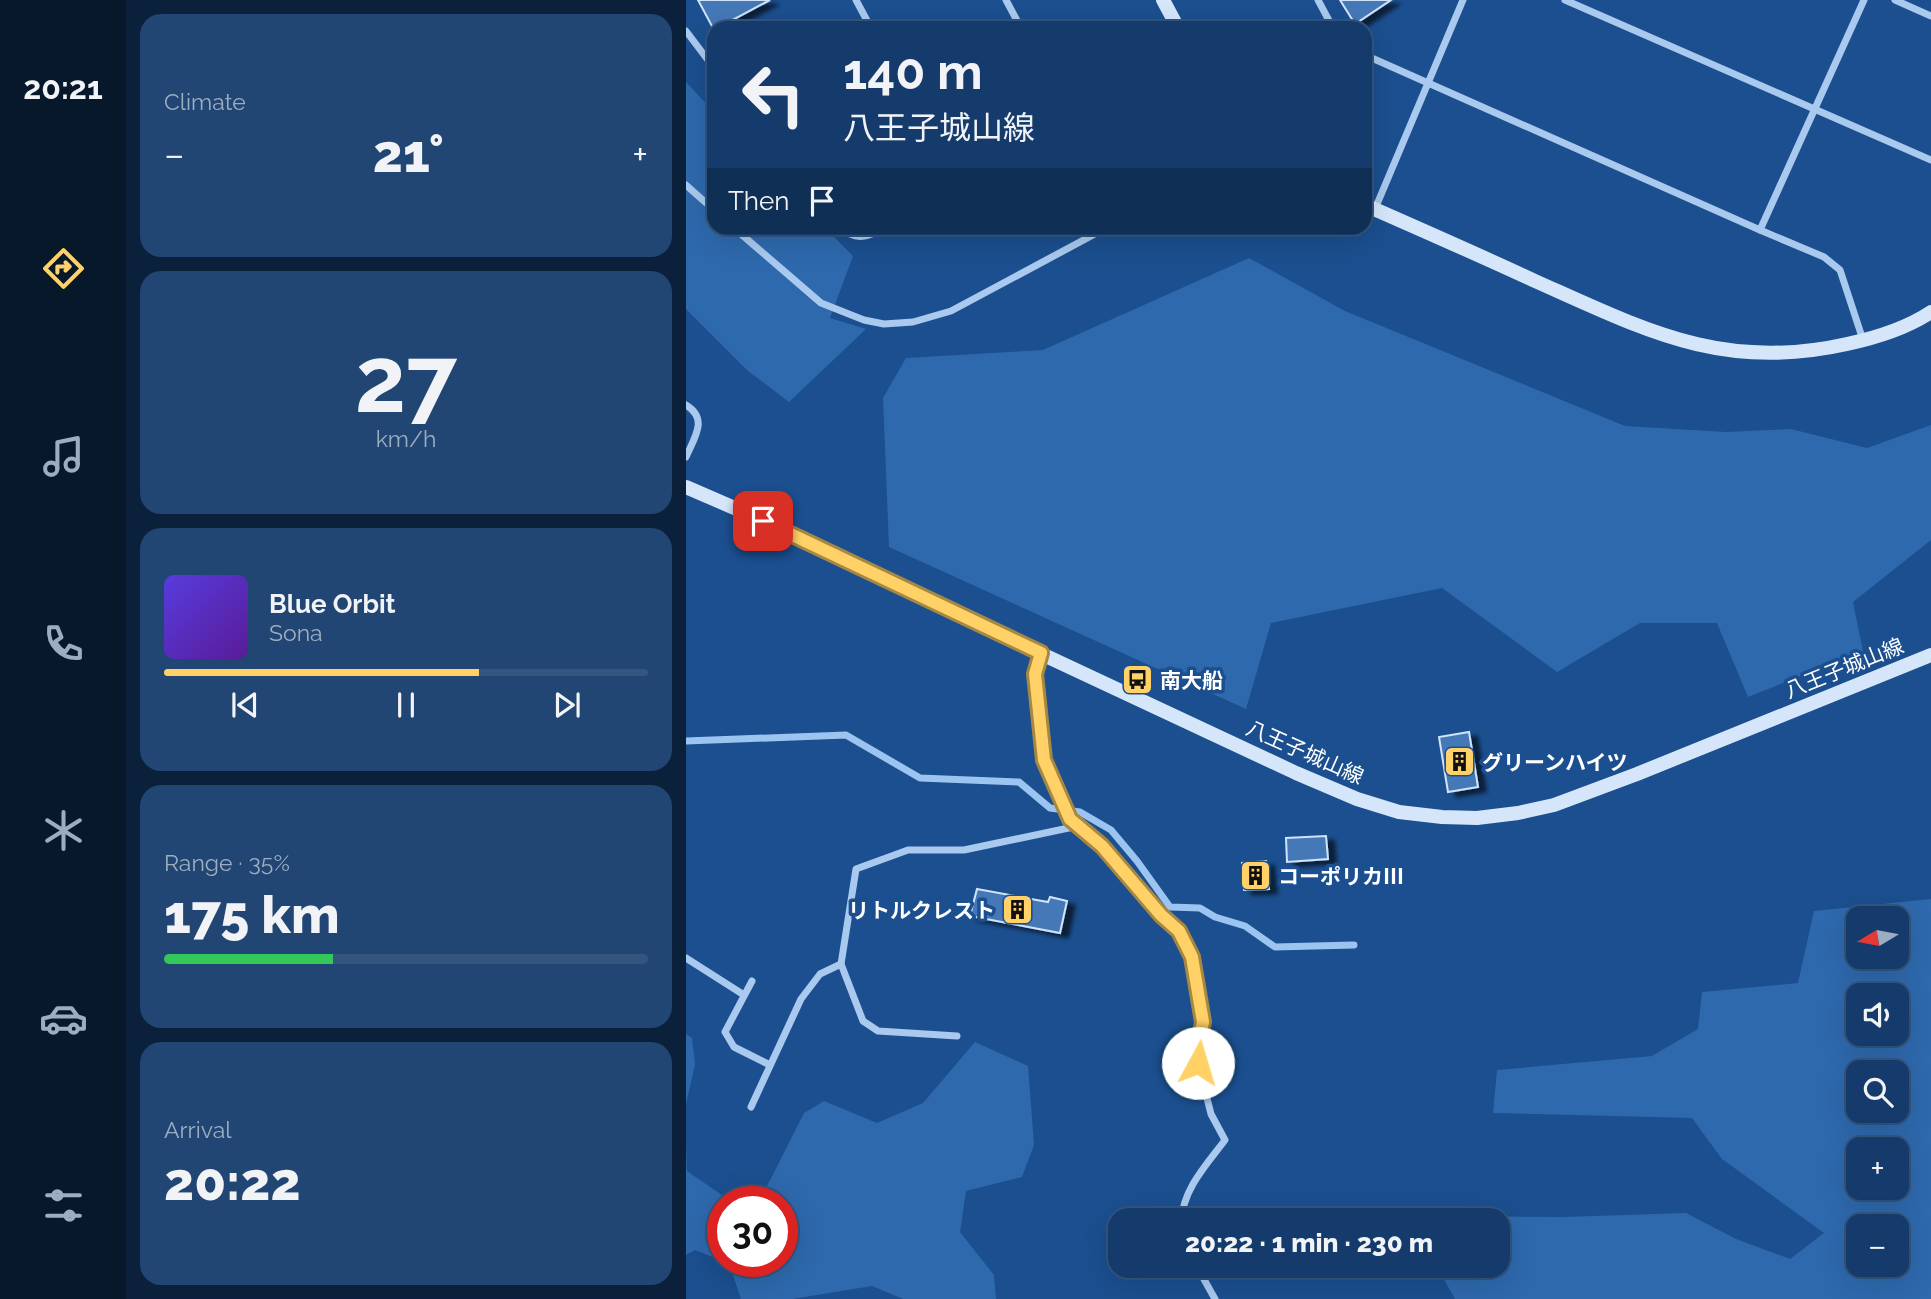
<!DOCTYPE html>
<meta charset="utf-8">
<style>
body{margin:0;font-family:Raleway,"Noto Sans JP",sans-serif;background:#214673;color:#f1f3f6;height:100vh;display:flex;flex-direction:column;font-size:26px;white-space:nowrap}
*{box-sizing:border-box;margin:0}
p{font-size:23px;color:#9dadc1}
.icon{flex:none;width:38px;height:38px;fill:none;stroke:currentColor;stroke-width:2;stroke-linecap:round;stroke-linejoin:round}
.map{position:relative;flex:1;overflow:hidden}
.details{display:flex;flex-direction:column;gap:14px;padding:14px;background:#0b203b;width:560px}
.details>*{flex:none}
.hud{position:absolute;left:21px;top:21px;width:665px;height:214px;border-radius:21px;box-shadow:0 7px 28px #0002,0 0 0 2px #33557e;background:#143b6b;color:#f1f3f6;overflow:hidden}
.needle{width:46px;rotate:260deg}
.fabs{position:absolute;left:1160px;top:906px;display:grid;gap:14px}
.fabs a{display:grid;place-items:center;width:63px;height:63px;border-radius:14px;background:#143b6b;box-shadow:0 7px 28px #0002,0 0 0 2px #33557e;font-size:35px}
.speed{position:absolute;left:21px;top:1186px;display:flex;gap:14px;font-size:35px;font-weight:700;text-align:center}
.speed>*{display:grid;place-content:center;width:91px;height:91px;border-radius:50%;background:#143b6b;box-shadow:0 7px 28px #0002,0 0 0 2px #33557e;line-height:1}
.speed .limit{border:10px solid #d22;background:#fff;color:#111}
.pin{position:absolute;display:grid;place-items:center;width:60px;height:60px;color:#fff;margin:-30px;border-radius:14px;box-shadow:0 4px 10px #0006}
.me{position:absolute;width:77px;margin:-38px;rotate:6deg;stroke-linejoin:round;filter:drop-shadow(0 0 5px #0008)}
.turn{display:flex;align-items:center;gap:24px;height:147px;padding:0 21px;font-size:32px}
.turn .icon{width:91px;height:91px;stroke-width:2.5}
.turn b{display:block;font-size:49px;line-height:60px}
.then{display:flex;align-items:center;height:66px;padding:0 21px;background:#0003;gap:14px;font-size:26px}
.big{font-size:52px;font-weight:800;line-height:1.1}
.details .card{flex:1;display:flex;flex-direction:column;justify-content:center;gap:10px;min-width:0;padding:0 24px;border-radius:21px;background:#214673}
.details .dial{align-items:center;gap:0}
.dial b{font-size:91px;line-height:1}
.song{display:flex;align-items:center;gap:21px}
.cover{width:84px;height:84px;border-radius:10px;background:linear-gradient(135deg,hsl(250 70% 55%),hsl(270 70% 35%))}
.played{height:7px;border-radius:4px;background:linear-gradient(90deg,#ffd166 65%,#33557e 65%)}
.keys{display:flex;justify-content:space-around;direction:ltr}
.heat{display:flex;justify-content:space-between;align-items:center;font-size:38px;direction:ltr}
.charge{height:10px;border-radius:5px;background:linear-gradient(90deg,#34c759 35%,#33557e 0)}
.trip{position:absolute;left:422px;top:1208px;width:402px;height:70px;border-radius:21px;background:#143b6b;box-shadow:0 7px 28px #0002,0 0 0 2px #33557e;font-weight:800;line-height:70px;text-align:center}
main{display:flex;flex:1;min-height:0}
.dock{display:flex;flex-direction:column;width:126px;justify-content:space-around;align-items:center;background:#08182b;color:#9dadc1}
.dock .icon{width:49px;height:49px}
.dock .current{color:#ffd166}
.dock b{font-size:32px;color:#f1f3f6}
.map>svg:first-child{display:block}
</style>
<main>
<nav class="dock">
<b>20:21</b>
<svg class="icon current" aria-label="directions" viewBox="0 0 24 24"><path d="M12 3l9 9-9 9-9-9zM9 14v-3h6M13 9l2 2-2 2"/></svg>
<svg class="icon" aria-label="music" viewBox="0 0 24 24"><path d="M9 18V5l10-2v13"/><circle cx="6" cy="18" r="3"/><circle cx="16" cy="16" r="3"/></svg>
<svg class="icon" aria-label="phone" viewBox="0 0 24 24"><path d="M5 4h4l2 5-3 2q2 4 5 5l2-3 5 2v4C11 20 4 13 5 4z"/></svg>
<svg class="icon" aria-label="climate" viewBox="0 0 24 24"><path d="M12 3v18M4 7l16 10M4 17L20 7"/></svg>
<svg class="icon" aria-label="car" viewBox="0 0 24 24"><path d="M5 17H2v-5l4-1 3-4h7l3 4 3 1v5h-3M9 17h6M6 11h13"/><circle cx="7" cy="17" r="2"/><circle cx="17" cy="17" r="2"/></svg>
<svg class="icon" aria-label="filters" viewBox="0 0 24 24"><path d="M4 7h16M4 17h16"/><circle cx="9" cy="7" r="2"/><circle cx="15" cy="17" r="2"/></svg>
</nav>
<section class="details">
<div class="card"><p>Climate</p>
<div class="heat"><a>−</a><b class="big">21°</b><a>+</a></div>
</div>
<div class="card dial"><b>27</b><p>km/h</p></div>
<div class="card">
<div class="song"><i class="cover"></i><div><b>Blue Orbit</b><p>Sona</p></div></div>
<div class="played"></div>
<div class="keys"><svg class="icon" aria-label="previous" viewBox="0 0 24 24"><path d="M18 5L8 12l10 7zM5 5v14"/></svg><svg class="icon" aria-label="pause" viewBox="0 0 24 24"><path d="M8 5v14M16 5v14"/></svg><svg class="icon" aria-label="next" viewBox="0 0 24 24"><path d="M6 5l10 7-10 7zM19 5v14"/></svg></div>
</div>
<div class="card"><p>Range · 35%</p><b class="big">175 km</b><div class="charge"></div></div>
<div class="card"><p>Arrival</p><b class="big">20:22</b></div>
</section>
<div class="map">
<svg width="1245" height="1299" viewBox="0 0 1245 1299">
<defs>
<filter id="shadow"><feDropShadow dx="8" dy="4.5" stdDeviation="2" flood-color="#0009"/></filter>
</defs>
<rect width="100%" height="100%" fill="#1b4f8f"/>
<g fill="#2e69ad" fill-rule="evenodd">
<path d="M0,82l28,30v116h111l28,28 -23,62 36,11 -77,73 -41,-31 -62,-62z"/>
<path d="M563,258l96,53 280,115 101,6 65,-3 76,19 64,-23v115l-78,62 10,49 -115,46 -31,-74h-77l-83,49 -115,-84 -171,35 -25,86 -357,-162 -6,-149 23,-40 137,-8z"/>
<path d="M1245,899v400h-476l-19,-34h62v-45h-54l1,-4 117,1 124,-4 50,26 54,20 34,-26 -102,-74 -30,-41 -199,-5 4,-43 155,-14 46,-27 4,-37 96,-9 16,-72zM1172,919h39v38h-39zM1172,996h39v38h-39zM1172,1073h39v38h-39zM1172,1150h39v38h-39zM1172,1227h39v38h-39z"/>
<path d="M0,1034l6,4 3,27 -9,39z"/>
<path d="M289,1042l53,24 6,79 -12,32 -56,14 -6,41 34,43 2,24h-93l-31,-13 -80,13h-51l-12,-36 -4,-1h57v-60h-23l45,-89 20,-12 53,22 46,-20z"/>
<path d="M0,1144l1,27 45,31h-9v59l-28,-11 -9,5z"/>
</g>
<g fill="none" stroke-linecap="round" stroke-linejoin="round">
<path stroke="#9cc4f0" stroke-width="7" d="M0,741l160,-6 74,43 99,4 31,26 30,4 31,18 26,31 33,46 30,1 15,9 30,9 30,21 79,-2"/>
</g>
<g fill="#4478b7" stroke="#cfe3fa" stroke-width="2" filter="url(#shadow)">
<path d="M12,0h72l-56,30z"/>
<path d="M654,0h51l-36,24z"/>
<path d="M783,732l9,55 -30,5 -9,-55z"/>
<path d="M640,836l2,23 -41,3 -1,-24z"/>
<path d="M580,861l3,28 -25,1 -2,-27z"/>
<path d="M291,889l71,13 2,-5 17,4 -7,32 -90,-17z"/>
</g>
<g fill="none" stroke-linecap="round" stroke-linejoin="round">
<g stroke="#a9c9ee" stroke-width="7">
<path d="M170,0l15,28"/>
<path d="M320,0l15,28"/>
<path d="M632,0l15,28"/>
<path d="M879,0l366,160"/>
<path d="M1209,0l36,16"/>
<path d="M0,31l28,37"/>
<path d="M679,55l395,175 64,27 16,13 23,70"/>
<path d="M0,185l28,25"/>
<path d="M689,209l88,-209"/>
<path d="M48,228l87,75 43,17 20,4 29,-2 38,-11 155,-83"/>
<path d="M155,228c15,14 28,8 45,0"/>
<path d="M1074,230l104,-230"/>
<path d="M0,405c23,14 8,33 0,52"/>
<path d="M355,654l-6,20 9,86 26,59 32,27 59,69 18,16 13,26 11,65 -3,15 -2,26 13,51 14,26c-17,23 -43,50 -43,80"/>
<path d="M0,958l58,37"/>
<path d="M66,981l-27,51 9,15 36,18"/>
<path d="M271,1036l-79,-5 -15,-10 -22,-57 15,-95 52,-19h56l114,-24"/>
<path d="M65,1107l50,-108 19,-25 21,-10"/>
<path d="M510,1265l19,34"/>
</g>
<g stroke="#d6e6fa" stroke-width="14">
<path d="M477,0l15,28"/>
<path d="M679,205c57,25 114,50 170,76 110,49 188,91 312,63 28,-6 60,-16 84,-32"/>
<path d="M0,487l53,23 232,111 325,152 61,26 42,13 43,5 35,1 41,-5 36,-8 83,-31 294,-119"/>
</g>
</g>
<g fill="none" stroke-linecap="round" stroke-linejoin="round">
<defs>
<path id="route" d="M77,521l278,132 -6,21 9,86 26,59 32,27 59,69 18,16 13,26 11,65 -3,15 -2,26"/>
</defs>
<use href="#route" stroke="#a68842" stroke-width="18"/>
<use href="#route" stroke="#ffd166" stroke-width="12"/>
</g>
<defs>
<symbol id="bus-square" viewBox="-11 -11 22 22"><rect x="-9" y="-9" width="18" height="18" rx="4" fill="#ffd166" stroke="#1b4f8f"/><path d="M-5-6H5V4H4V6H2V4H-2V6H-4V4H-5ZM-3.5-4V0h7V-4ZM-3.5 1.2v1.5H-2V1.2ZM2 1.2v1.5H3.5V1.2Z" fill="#111"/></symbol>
<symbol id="building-square" viewBox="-11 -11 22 22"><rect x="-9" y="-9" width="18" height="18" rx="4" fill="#ffd166" stroke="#1b4f8f"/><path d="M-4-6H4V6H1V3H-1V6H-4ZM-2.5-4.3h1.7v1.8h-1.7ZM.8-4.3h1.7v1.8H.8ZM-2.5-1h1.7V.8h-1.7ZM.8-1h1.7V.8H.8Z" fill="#111"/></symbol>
</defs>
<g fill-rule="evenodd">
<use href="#bus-square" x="434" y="662" width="35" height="35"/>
<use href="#building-square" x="756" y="744" width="35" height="35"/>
<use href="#building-square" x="552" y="858" width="35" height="35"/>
<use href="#building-square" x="314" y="892" width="35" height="35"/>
</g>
<g text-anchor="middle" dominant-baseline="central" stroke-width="7" stroke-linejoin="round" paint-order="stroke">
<g font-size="21" fill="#fff" stroke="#1b4f8f">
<text transform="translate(1158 668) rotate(-22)">八王子城山線</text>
<text transform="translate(619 752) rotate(24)">八王子城山線</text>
</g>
<g font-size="21" font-weight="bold" fill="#fff" stroke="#1b4f8f" text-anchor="start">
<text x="474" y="680">南大船</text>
<text x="796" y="762">グリーンハイツ</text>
<text x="592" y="876">コーポリカⅢ</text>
<text x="309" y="910" text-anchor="end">リトルクレスト</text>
</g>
</g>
</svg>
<div class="fabs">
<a><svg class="needle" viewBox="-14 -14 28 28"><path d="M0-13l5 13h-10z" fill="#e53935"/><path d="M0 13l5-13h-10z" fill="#9dadc1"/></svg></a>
<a><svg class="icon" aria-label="sound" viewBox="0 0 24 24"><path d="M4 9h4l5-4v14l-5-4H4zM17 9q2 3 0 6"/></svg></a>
<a><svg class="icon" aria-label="search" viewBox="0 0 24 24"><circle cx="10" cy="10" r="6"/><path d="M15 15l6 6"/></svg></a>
<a>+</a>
<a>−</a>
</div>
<div class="speed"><div class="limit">30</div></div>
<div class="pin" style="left:77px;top:521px;background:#d93025"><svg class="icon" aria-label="arrive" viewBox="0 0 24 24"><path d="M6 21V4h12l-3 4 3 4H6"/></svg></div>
<svg class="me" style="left:512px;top:1063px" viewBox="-20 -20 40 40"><circle r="19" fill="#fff"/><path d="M0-13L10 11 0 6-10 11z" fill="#ffd166"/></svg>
<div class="trip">20:22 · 1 min · 230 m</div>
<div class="hud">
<div class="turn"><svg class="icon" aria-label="left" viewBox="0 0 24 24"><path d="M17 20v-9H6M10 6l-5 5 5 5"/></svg><div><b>140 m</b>八王子城山線</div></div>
<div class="then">Then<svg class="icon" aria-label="arrive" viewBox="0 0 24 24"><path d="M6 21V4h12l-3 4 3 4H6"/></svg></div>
</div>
</div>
</main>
